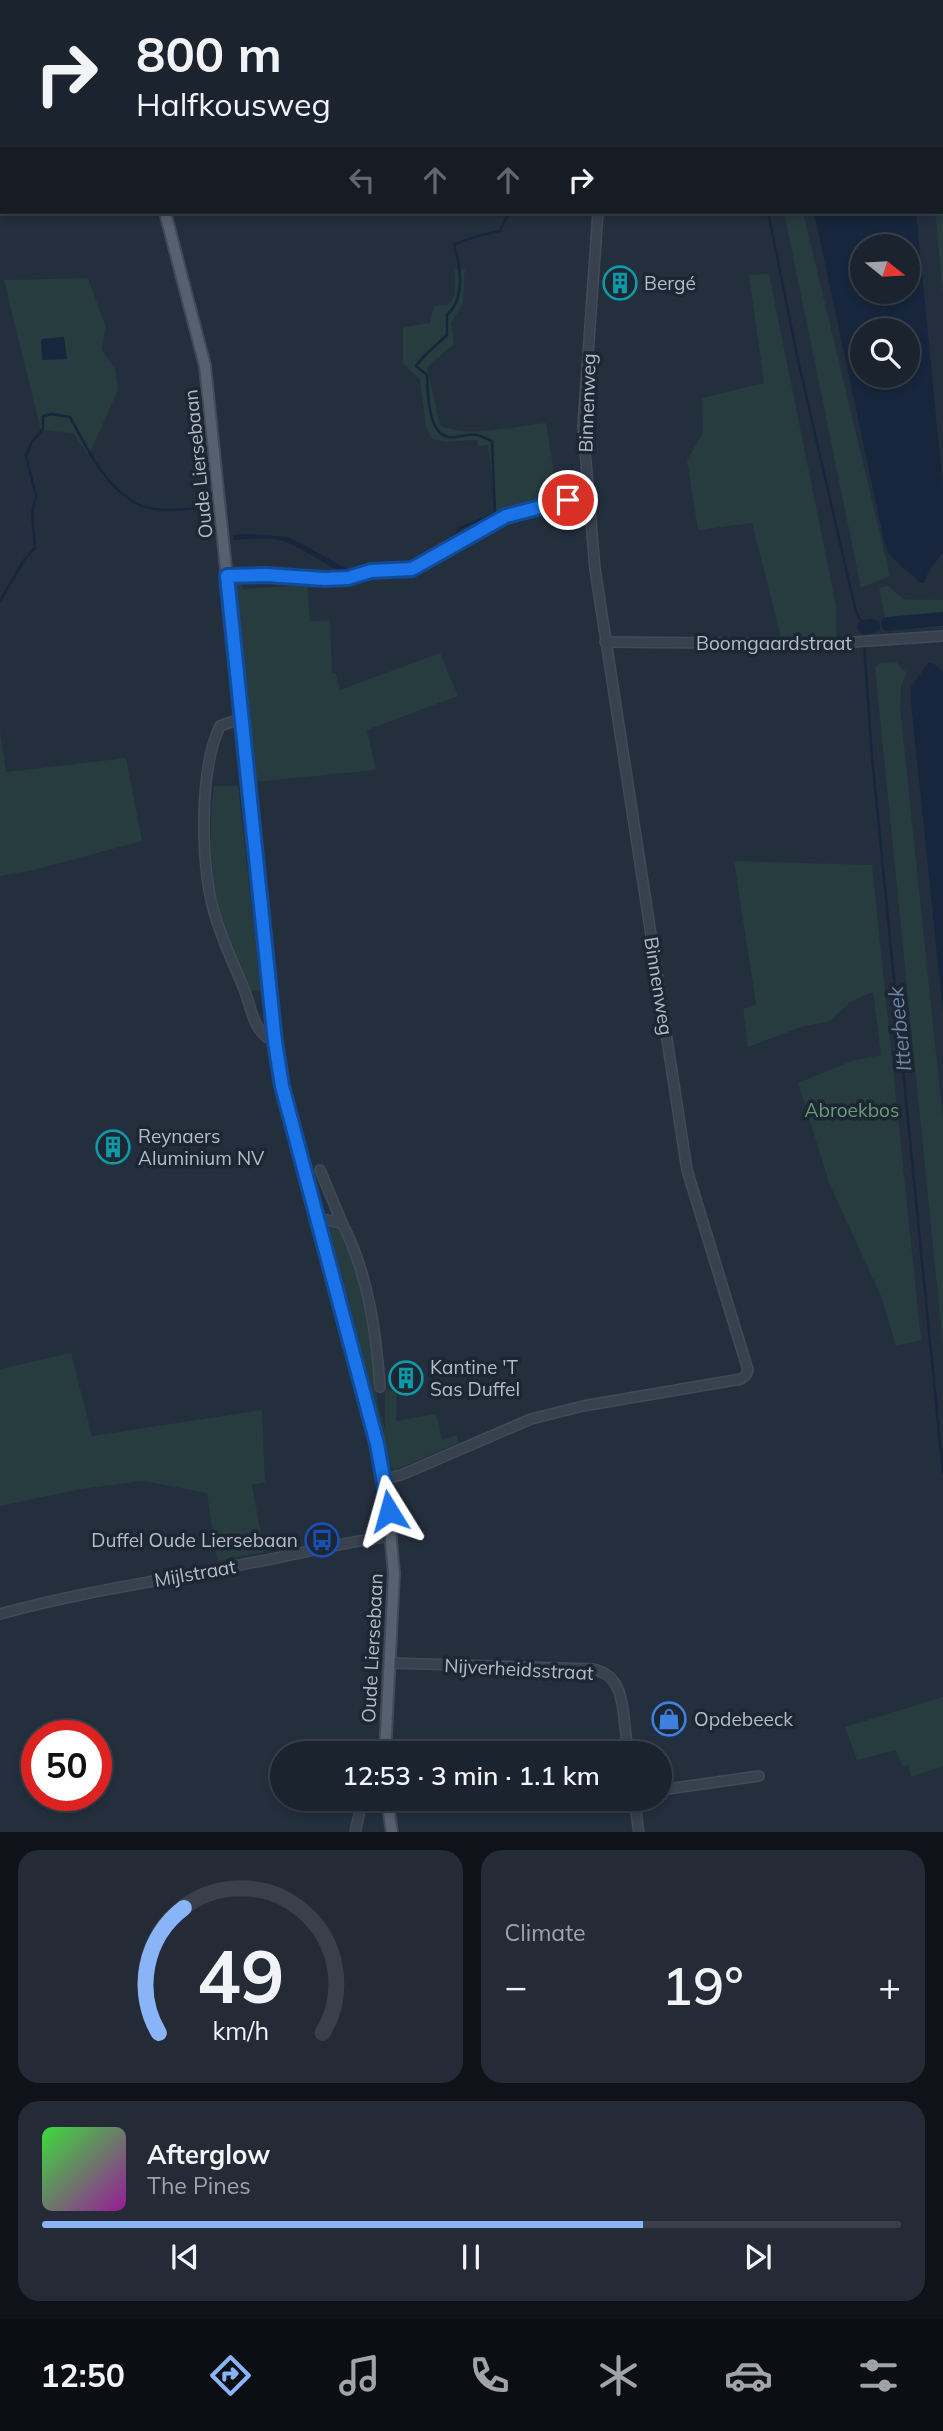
<!DOCTYPE html>
<meta charset="utf-8">
<style>
body{margin:0;font-family:Mulish,sans-serif;background:#242b36;color:#f1f3f6;height:100vh;display:flex;flex-direction:column;font-size:26px;white-space:nowrap}
*{box-sizing:border-box;margin:0}
p{font-size:23px;color:#a0a4aa}
.icon{flex:none;width:38px;height:38px;fill:none;stroke:currentColor;stroke-width:2;stroke-linecap:round;stroke-linejoin:round}
.map{position:relative;height:1832px;overflow:hidden}
.details{display:flex;flex-direction:column;gap:18px;padding:18px;background:#0f1319;flex:1}
.details>*{flex:none}
.guide{position:absolute;left:0px;top:0px;width:943px;height:214px;box-shadow:0 4px 10px #0003,0 0 0 2px #39404a;background:#1b232e;color:#f1f3f6;overflow:hidden}
.needle{width:46px;rotate:108deg}
.controls{position:absolute;left:850px;top:234px;display:grid;gap:14px}
.controls a{display:grid;place-items:center;width:70px;height:70px;border-radius:50%;background:#1b232e;box-shadow:0 4px 10px #0003,0 0 0 2px #39404a;font-size:35px}
.speed{position:absolute;left:21px;top:1720px;display:flex;gap:14px;font-size:35px;font-weight:700;text-align:center}
.speed>*{display:grid;place-content:center;width:91px;height:91px;border-radius:50%;background:#1b232e;box-shadow:0 4px 10px #0003,0 0 0 2px #39404a;line-height:1}
.speed .limit{border:10px solid #d22;background:#fff;color:#111}
.pin{position:absolute;display:grid;place-items:center;width:60px;height:60px;color:#fff;margin:-30px;border:4px solid #fff;border-radius:50%;box-shadow:0 2px 7px #0007}
.me{position:absolute;width:77px;margin:-38px;rotate:352deg;stroke-linejoin:round;filter:drop-shadow(0 0 5px #0008)}
.turn{display:flex;align-items:center;gap:24px;height:147px;padding:0 21px;font-size:32px}
.turn .icon{width:91px;height:91px;stroke-width:2.5}
.turn b{display:block;font-size:49px;line-height:60px}
.lanes{display:flex;align-items:center;height:66px;padding:0 21px;background:#0003;justify-content:center;gap:35px;direction:ltr}
.lanes .off{opacity:.35}
.big{font-size:52px;font-weight:600;line-height:1.1}
.details .tile{flex:1;display:flex;flex-direction:column;justify-content:center;gap:10px;min-width:0;padding:0 24px;border-radius:21px;background:#242b36}
.details .dial{align-items:center;gap:0}
.dial svg{height:182px;overflow:visible;fill:none;stroke:#39404a;stroke-width:7;stroke-linecap:round;text-anchor:middle}
.dial text{fill:#f1f3f6;stroke:none}
.song{display:flex;align-items:center;gap:21px}
.cover{width:84px;height:84px;border-radius:10px;background:linear-gradient(135deg,hsl(120 70% 55%),hsl(300 70% 35%))}
.played{height:7px;border-radius:4px;background:linear-gradient(90deg,#8ab4f8 70%,#39404a 70%)}
.keys{display:flex;justify-content:space-around;direction:ltr}
.heat{display:flex;justify-content:space-between;align-items:center;font-size:38px;direction:ltr}
.details .tiles{flex:1;display:grid;gap:18px;grid-template-columns:1fr 1fr}
.tile:last-child{grid-column:span 2}
.trip{position:absolute;left:270px;top:1741px;width:402px;height:70px;border-radius:35px;background:#1b232e;box-shadow:0 4px 10px #0003,0 0 0 2px #39404a;font-weight:600;line-height:70px;text-align:center}
.menu{display:flex;height:112px;justify-content:space-around;align-items:center;background:#0b0e12;color:#a0a4aa}
.menu .icon{width:49px;height:49px}
.menu .on{color:#8ab4f8}
.menu b{font-size:32px;color:#f1f3f6}
.map>svg:first-child{display:block}
</style>
<div class="map">
<svg width="943" height="1833" viewBox="0 0 943 1833">
<rect width="100%" height="100%" fill="#242f3e"/>
<g fill="#263c3f">
<path d="M914,0h29v294l-8,-82h7v-210z"/>
<path d="M784,212h19l87,364 -29,12z"/>
<path d="M465,269l-2,34 -12,20 3,21 -27,23 13,58c26,14 76,1 106,-2l12,75 -61,17 -9,-70 -10,1 -1,-6 -31,2 -14,-3 -6,-12 -6,-48 -17,-15v-37l27,-4 4,-17 14,-1 7,-10v-25z"/>
<path d="M769,274l67,332v34h-54l-30,-117 -54,7 -11,-70 16,-27 -1,-35 62,-15 -15,-108z"/>
<path d="M88,278l18,50 -5,21 14,20 3,21 -29,65 -16,-22 -32,-3 -37,-150z"/>
<path d="M241,581l2,8 64,-4 3,36 20,-1 2,54h4l4,16 100,-37 18,43 -91,34 9,40 -121,12 -20,-200z"/>
<path d="M888,586l15,13 40,1v27l-55,4 -9,-43z"/>
<path d="M896,662l11,11 -6,13 -1,21 43,414v225l-68,-678 5,-5z"/>
<path d="M0,731l6,41 120,-14 16,83 -108,29 -34,6z"/>
<path d="M214,786h24l23,205 -14,-1c-30,-69 -43,-129 -33,-204z"/>
<path d="M734,861l138,4 49,475 -25,6 -15,-50 -51,-111 -32,-102 54,-22 29,-6 -8,-63 -23,10 -20,19 -29,6 -53,20 -5,-38 13,-5z"/>
<path d="M336,1225l6,4c13,31 24,64 29,98 5,35 2,69 14,102v-39l12,1 -1,30 40,-7 6,26 15,-5 1,8 -63,27 -8,-7 -61,-228v-7z"/>
<path d="M71,1353l21,83 170,-26 3,72 -13,3 12,67 -47,9 -10,-68 -64,-12 -62,8 -81,17v-137z"/>
<path d="M943,1697v69l-32,11 -3,-12 -6,1 -6,-16 -39,10 -12,-33z"/>
</g>
<g fill="#17263c" fill-rule="evenodd">
<path d="M814,212h102l27,275v65l-15,21 -4,10h-3l-32,-28 -5,-14zM863,247h45v45h-45zM863,331h45v45h-45z"/>
<path d="M64,337l3,22 -25,1 -1,-21z"/>
<path d="M252,534l37,3 60,33 1,3 -9,-1c-19,-9 -38,-24 -58,-31 -15,-4 -35,-2 -50,-1v-5z"/>
<path d="M928,663h5l10,9v340l-32,-310v-15z"/>
</g>
<g fill="none" stroke-linecap="round" stroke-linejoin="round">
<g stroke="#17263c" stroke-width="2.5">
<path d="M688,0v2"/>
<path d="M768,212l30,148 58,252 8,15v11"/>
<path d="M382,566l37,-7 34,-19 7,-12 35,-14 -3,-73c-20,-9 -16,-7 -36,-4 -29,5 -28,-44 -29,-62l-11,-9c8,-12 20,-20 31,-31v-20c18,-17 14,-47 7,-70 8,-5 35,-12 46,-14l6,-13 6,-6"/>
<path d="M348,572l14,-3"/>
<path d="M0,601l24,-41 11,-12 -3,-35 4,-17 -10,-40 6,-14 11,-13v-13l8,-2 19,3c17,31 34,69 67,87 18,9 46,5 65,4l14,14"/>
<path d="M864,644l8,113 71,716"/>
</g>
<g stroke="#17263c" stroke-width="14">
<path d="M888,624l55,-5"/>
<path d="M864,627l9,-1"/>
</g>
<defs>
<g id="minor">
<path d="M507,0l1,2"/>
<path d="M227,576l39,-1 59,4 23,-1 23,-7 41,-2 94,-53 41,-12 41,-8"/>
<path d="M605,642l219,2 119,-8"/>
<path d="M242,718l-22,8c-21,44 -19,135 -7,182 7,28 20,54 31,81 8,20 9,44 31,53"/>
<path d="M320,1170l22,53"/>
<path d="M316,1218l26,5c26,50 34,108 38,164"/>
<path d="M385,1479l16,-4 130,-56 52,-13 158,-27 5,-4 2,-5 -61,-200 -92,-601 -12,-143 15,-214"/>
<path d="M0,1614c79,-22 159,-33 240,-49 51,-9 101,-23 152,-29"/>
<path d="M390,1663l203,6c9,2 18,7 23,16 9,16 9,50 12,69"/>
<path d="M660,1790l99,-14"/>
<path d="M634,1799l5,34"/>
<path d="M355,1833l5,-23 9,-11"/>
</g>
<g id="major">
<path d="M106,0l1,2"/>
<path d="M165,212l40,154 70,676 7,44 103,393 9,94 -9,181"/>
<path d="M387,1799l5,34"/>
</g>
</defs>
<use href="#minor" stroke="#414a57" stroke-width="12"/>
<use href="#major" stroke="#414a57" stroke-width="14"/>
<use href="#minor" stroke="#38414e" stroke-width="9"/>
<use href="#major" stroke="#56606e" stroke-width="10"/>
</g>
<g fill="none" stroke-linecap="round" stroke-linejoin="round">
<defs>
<path id="route" d="M389,1511l-12,-67 -95,-358 -7,-44 -48,-466 39,-1 59,4 23,-1 23,-7 41,-2 94,-53 62,-16"/>
</defs>
<use href="#route" stroke="#114b97" stroke-width="18"/>
<use href="#route" stroke="#1a73e8" stroke-width="12"/>
</g>
<defs>
<symbol id="building-ring" viewBox="-11 -11 22 22"><circle r="9.5" fill="#1d2633" stroke="#0f9aa8" stroke-width="1.5"/><path d="M-4-6H4V6H1V3H-1V6H-4ZM-2.5-4.3h1.7v1.8h-1.7ZM.8-4.3h1.7v1.8H.8ZM-2.5-1h1.7V.8h-1.7ZM.8-1h1.7V.8H.8Z" fill="#0f9aa8"/></symbol>
<symbol id="bus-ring" viewBox="-11 -11 22 22"><circle r="9.5" fill="#1d2633" stroke="#1a4fb4" stroke-width="1.5"/><path d="M-5-6H5V4H4V6H2V4H-2V6H-4V4H-5ZM-3.5-4V0h7V-4ZM-3.5 1.2v1.5H-2V1.2ZM2 1.2v1.5H3.5V1.2Z" fill="#1a4fb4"/></symbol>
<symbol id="shop-ring" viewBox="-11 -11 22 22"><circle r="9.5" fill="#1d2633" stroke="#3f7fe0" stroke-width="1.5"/><path d="M-5-2.5h2.3a2.7 3.5 0 0 1 5.4 0H5L5.5 6h-11ZM-1.5-2.5h3a1.5 2.3 0 0 0-3 0Z" fill="#3f7fe0"/></symbol>
</defs>
<g fill-rule="evenodd">
<use href="#building-ring" x="601" y="264" width="38" height="38"/>
<use href="#building-ring" x="94" y="1128" width="38" height="38"/>
<use href="#building-ring" x="387" y="1359" width="38" height="38"/>
<use href="#bus-ring" x="303" y="1521" width="38" height="38"/>
<use href="#shop-ring" x="650" y="1700" width="38" height="38"/>
</g>
<g text-anchor="middle" dominant-baseline="central" stroke-width="7" stroke-linejoin="round" paint-order="stroke">
<g font-size="19" fill="#b4bcc9" stroke="#1d2633" text-anchor="start">
<text x="644" y="283">Bergé</text>
<text x="138" y="1136">Reynaers<tspan x="138" dy="22">Aluminium NV</tspan></text>
<text x="430" y="1367">Kantine 'T<tspan x="430" dy="22">Sas Duffel</tspan></text>
<text x="298" y="1540" text-anchor="end">Duffel Oude Liersebaan</text>
<text x="694" y="1719">Opdebeeck</text>
</g>
<g font-size="19" fill="#b4bcc9" stroke="#1d2633">
<text transform="translate(587 403) rotate(-88)">Binnenweg</text>
<text transform="translate(198 464) rotate(-96)">Oude Liersebaan</text>
<text x="774" y="643">Boomgaardstraat</text>
<text transform="translate(659 986) rotate(81)">Binnenweg</text>
<text transform="translate(195 1573) rotate(-10)">Mijlstraat</text>
<text transform="translate(372 1648) rotate(-87)">Oude Liersebaan</text>
<text transform="translate(519 1669) rotate(3)">Nijverheidsstraat</text>
</g>
<g font-size="19" fill="#6b9a76" stroke="#1d2633">
<text x="852" y="1110">Abroekbos</text>
</g>
<g font-size="21" font-style="italic" fill="#6d86a8" stroke="#1d2633">
<text transform="translate(899 1029) rotate(-96)">Itterbeek</text>
</g>
</g>
</svg>
<div class="controls">
<a><svg class="needle" viewBox="-14 -14 28 28"><path d="M0-13l5 13h-10z" fill="#e53935"/><path d="M0 13l5-13h-10z" fill="#a0a4aa"/></svg></a>
<a><svg class="icon" aria-label="search" viewBox="0 0 24 24"><circle cx="10" cy="10" r="6"/><path d="M15 15l6 6"/></svg></a>
</div>
<div class="speed"><div class="limit">50</div></div>
<div class="pin" style="left:568px;top:500px;background:#d93025"><svg class="icon" aria-label="arrive" viewBox="0 0 24 24"><path d="M6 21V4h12l-3 4 3 4H6"/></svg></div>
<svg class="me" style="left:389px;top:1511px" viewBox="-20 -20 40 40"><path d="M0-17L14 15 0 8-14 15z" fill="#1a73e8" stroke="#fff" stroke-width="4"/></svg>
<div class="trip">12:53 · 3 min · 1.1 km</div>
<div class="guide">
<div class="turn"><svg class="icon" aria-label="right" viewBox="0 0 24 24"><path d="M7 20v-9h11M14 6l5 5-5 5"/></svg><div><b>800 m</b>Halfkousweg</div></div>
<div class="lanes"><svg class="icon off" aria-label="left" viewBox="0 0 24 24"><path d="M17 20v-9H6M10 6l-5 5 5 5"/></svg><svg class="icon off" aria-label="ahead" viewBox="0 0 24 24"><path d="M12 20V5M6 11l6-6 6 6"/></svg><svg class="icon off" aria-label="ahead" viewBox="0 0 24 24"><path d="M12 20V5M6 11l6-6 6 6"/></svg><svg class="icon" aria-label="right" viewBox="0 0 24 24"><path d="M7 20v-9h11M14 6l5 5-5 5"/></svg></div>
</div>
</div>
<section class="details">
<div class="tiles">
<div class="tile dial"><svg viewBox="0 0 100 80">
<path d="M14 69A42 42 0 1 1 86 69"/>
<path d="M14 69A42 42 0 0 1 25 14" stroke="#8ab4f8"/>
<text x="50" y="56" font-size="32" font-weight="700">49</text>
<text x="50" y="72" font-size="11">km/h</text>
</svg></div>
<div class="tile"><p>Climate</p>
<div class="heat"><a>−</a><b class="big">19°</b><a>+</a></div>
</div>
<div class="tile">
<div class="song"><i class="cover"></i><div><b>Afterglow</b><p>The Pines</p></div></div>
<div class="played"></div>
<div class="keys"><svg class="icon" aria-label="previous" viewBox="0 0 24 24"><path d="M18 5L8 12l10 7zM5 5v14"/></svg><svg class="icon" aria-label="pause" viewBox="0 0 24 24"><path d="M8 5v14M16 5v14"/></svg><svg class="icon" aria-label="next" viewBox="0 0 24 24"><path d="M6 5l10 7-10 7zM19 5v14"/></svg></div>
</div>
</div>
</section>
<nav class="menu">
<b>12:50</b>
<svg class="icon on" aria-label="directions" viewBox="0 0 24 24"><path d="M12 3l9 9-9 9-9-9zM9 14v-3h6M13 9l2 2-2 2"/></svg>
<svg class="icon" aria-label="music" viewBox="0 0 24 24"><path d="M9 18V5l10-2v13"/><circle cx="6" cy="18" r="3"/><circle cx="16" cy="16" r="3"/></svg>
<svg class="icon" aria-label="phone" viewBox="0 0 24 24"><path d="M5 4h4l2 5-3 2q2 4 5 5l2-3 5 2v4C11 20 4 13 5 4z"/></svg>
<svg class="icon" aria-label="climate" viewBox="0 0 24 24"><path d="M12 3v18M4 7l16 10M4 17L20 7"/></svg>
<svg class="icon" aria-label="car" viewBox="0 0 24 24"><path d="M5 17H2v-5l4-1 3-4h7l3 4 3 1v5h-3M9 17h6M6 11h13"/><circle cx="7" cy="17" r="2"/><circle cx="17" cy="17" r="2"/></svg>
<svg class="icon" aria-label="filters" viewBox="0 0 24 24"><path d="M4 7h16M4 17h16"/><circle cx="9" cy="7" r="2"/><circle cx="15" cy="17" r="2"/></svg>
</nav>
